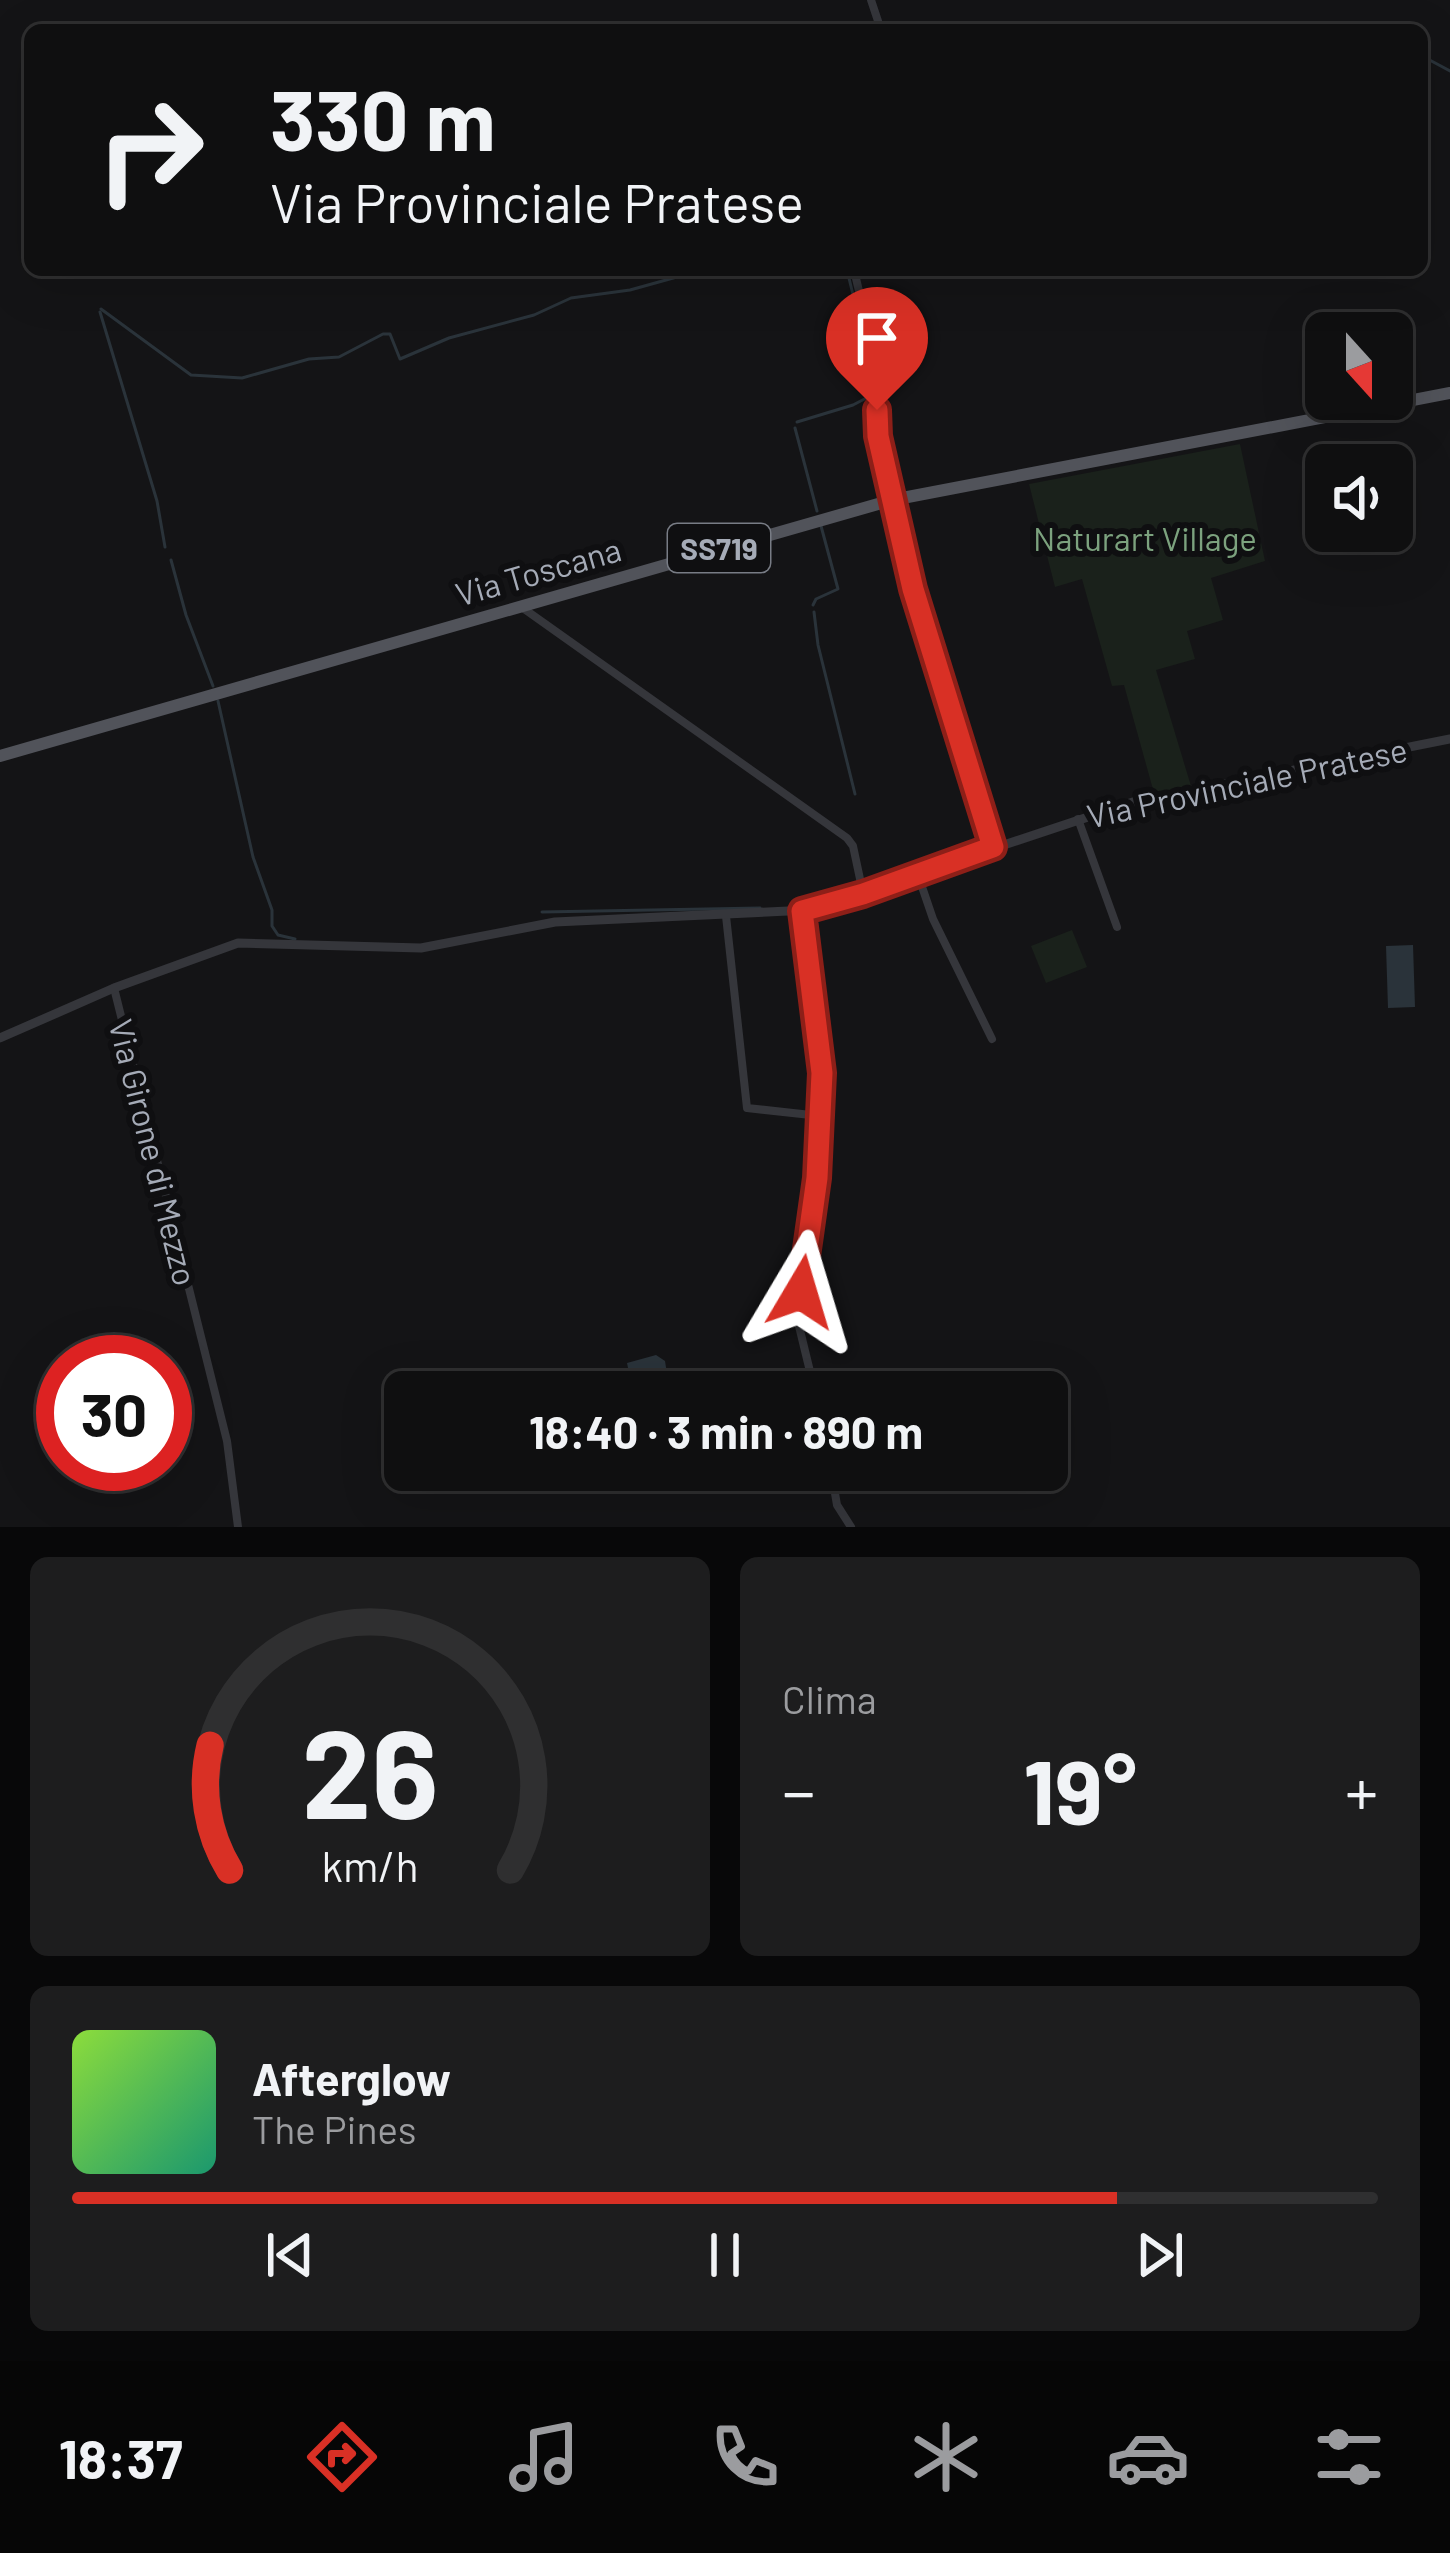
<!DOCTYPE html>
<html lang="it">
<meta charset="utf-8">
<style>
body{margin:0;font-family:Barlow,sans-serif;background:#1d1d1e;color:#f1f3f6;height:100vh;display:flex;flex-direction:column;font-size:45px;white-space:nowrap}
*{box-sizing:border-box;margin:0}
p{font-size:39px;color:#9b9c9f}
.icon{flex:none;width:66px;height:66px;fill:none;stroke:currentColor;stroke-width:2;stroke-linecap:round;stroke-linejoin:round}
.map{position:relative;height:1527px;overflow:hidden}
.drawer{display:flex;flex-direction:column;gap:30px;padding:30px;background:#080809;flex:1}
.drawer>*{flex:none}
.top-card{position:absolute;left:24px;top:24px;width:1404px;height:252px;border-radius:18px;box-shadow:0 12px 48px #0002,0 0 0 3px #2f2f30;background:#0f0f10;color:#f1f3f6;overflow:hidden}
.needle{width:78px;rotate:159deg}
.fabs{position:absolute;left:1305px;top:312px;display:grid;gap:24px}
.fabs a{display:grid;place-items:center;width:108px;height:108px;border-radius:18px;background:#0f0f10;box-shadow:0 12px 48px #0002,0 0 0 3px #2f2f30;font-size:60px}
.speed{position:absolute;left:36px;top:1335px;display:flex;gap:24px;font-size:60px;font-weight:700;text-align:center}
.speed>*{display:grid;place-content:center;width:156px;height:156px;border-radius:50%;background:#0f0f10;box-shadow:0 12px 48px #0002,0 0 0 3px #2f2f30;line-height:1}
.speed .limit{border:18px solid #d22;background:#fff;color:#111}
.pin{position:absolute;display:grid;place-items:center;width:102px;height:102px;color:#fff;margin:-123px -51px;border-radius:50% 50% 50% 0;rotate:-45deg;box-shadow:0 0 12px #0007}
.pin .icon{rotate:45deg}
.me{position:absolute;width:132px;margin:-66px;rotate:7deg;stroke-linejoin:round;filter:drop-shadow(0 0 9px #0008)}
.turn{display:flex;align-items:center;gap:42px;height:252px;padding:0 48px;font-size:54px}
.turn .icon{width:156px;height:156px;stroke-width:2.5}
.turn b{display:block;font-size:84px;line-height:102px}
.big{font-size:90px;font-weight:700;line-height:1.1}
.drawer .card{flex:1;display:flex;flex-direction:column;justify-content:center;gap:18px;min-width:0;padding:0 42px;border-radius:18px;background:#1d1d1e}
.drawer .dial{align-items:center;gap:0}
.dial svg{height:312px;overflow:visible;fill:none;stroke:#2f2f30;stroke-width:7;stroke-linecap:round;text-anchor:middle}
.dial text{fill:#f1f3f6;stroke:none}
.song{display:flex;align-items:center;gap:36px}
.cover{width:144px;height:144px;border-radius:18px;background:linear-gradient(135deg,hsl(90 70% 55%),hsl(160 70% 35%))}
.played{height:12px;border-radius:6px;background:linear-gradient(90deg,#d93025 80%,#2f2f30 80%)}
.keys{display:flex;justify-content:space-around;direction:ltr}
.heat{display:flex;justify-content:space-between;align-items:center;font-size:66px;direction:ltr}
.drawer .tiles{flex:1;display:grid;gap:30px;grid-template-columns:1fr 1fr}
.card:last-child{grid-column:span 2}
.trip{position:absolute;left:384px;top:1371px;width:684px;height:120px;border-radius:18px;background:#0f0f10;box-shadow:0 12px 48px #0002,0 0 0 3px #2f2f30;font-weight:700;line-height:120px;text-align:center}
.tabs{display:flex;height:192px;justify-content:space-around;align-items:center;background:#060606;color:#9b9c9f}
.tabs .icon{width:84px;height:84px}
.tabs .on{color:#d93025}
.tabs b{font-size:54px;color:#f1f3f6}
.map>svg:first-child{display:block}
</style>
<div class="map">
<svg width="1450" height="1527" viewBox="0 0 1450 1527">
<rect width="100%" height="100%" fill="#141416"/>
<g fill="#1a211b">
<path d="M1240,444l25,117 -54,17 12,42 -36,11 8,28 -39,11 35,116 -37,7 -30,-108 -12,1 -30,-107 -27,8 -26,-103z"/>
<path d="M1072,930l15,37 -41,16 -15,-37z"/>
</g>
<g fill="#2a333a">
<path d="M1413,945l2,62 -27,1 -2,-62z"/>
<path d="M656,1355l9,6 5,31h-37l-6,-29z"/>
</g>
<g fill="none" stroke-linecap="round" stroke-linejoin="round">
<g stroke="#2a333a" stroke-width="3">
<path d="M1424,57l26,14"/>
<path d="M847,270l28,115"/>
<path d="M101,309l90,66 51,3 67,-19 30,-2 44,-23h7l10,25 49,-21 85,-23 37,-17 59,-8 72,-20"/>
<path d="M100,312l57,189 8,46"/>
<path d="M797,422l56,-17 21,-11"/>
<path d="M795,428l22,83"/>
<path d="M171,560l15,55 27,71"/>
<path d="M813,605l3,-6 22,-10 -17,-63"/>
<path d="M814,612l4,33 37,149"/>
<path d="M218,701l35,156 19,53v16l6,9 17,4"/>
<path d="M542,912l218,-4"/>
</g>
<g stroke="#35363b" stroke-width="8">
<path d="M871,0l10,30"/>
<path d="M854,270l25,105 -3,54 16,71"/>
<path d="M520,606l327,232 6,8 10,47"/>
<path d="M1078,819l39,108"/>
<path d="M918,875l15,44 59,120"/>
<path d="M803,911l19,162 -5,105 -19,144 17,70"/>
<path d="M726,916l21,192 73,8"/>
<path d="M114,988l113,453 11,86"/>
<path d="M831,1470l6,35 14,22"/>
</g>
<g stroke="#35363b" stroke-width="9">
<path d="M892,500l21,89 80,258"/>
<path d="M0,1038l114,-50 124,-45 183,5 134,-26 254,-12 324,-108 317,-63"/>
</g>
<path stroke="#51535a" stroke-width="12" d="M0,756l892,-256 558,-107"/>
</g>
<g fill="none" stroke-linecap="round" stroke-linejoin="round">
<defs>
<path id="route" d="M801,1292l16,-114 5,-105 -20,-162 61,-17 130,-47 -80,-258 -35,-153 -1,-26"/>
</defs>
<use href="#route" stroke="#8d1f18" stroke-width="30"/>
<use href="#route" stroke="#d93025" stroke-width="21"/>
</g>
<g text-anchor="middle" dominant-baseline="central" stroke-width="12" stroke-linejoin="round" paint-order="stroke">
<rect fill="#0f0f11" stroke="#787c85" stroke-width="3" x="668" y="524" width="102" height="48" rx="9"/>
<g font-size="30" font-weight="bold" fill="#a5abb7">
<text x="719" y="548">SS719</text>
</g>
<g font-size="33" fill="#7ca27e" stroke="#0f0f11">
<text x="1145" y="538">Naturart Village</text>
</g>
<g font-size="33" fill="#a5abb7" stroke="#0f0f11">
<text transform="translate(538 571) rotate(-16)">Via Toscana</text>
<text transform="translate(1247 782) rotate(-12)">Via Provinciale Pratese</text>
<text transform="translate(154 1152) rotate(76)">Via Girone di Mezzo</text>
</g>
</g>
</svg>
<div class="fabs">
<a><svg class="needle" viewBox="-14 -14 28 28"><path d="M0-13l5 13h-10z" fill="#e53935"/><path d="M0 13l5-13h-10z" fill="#9b9c9f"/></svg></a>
<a><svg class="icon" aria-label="sound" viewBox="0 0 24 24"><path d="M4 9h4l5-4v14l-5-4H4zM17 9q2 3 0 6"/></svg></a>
</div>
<div class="speed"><div class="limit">30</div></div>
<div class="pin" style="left:877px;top:410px;background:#d93025"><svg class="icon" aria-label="arrive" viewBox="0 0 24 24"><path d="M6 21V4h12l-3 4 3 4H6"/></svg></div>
<svg class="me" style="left:801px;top:1292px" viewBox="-20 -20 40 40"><path d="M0-17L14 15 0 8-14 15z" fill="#d93025" stroke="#fff" stroke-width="4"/></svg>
<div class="trip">18:40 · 3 min · 890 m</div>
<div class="top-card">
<div class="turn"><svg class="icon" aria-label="right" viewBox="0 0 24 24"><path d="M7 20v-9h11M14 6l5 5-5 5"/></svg><div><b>330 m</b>Via Provinciale Pratese</div></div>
</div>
</div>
<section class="drawer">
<div class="tiles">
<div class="card dial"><svg viewBox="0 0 100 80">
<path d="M14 69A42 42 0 1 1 86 69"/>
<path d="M14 69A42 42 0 0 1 9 37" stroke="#d93025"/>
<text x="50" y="56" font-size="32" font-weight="700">26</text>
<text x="50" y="72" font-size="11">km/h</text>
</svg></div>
<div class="card"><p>Clima</p>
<div class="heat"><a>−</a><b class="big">19°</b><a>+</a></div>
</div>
<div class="card">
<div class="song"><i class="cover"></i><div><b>Afterglow</b><p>The Pines</p></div></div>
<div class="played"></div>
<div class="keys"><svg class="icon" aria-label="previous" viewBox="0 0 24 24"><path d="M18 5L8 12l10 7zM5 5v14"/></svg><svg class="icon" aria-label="pause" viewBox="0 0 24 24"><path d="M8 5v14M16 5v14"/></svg><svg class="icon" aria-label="next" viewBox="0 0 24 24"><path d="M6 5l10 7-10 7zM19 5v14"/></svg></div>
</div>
</div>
</section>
<nav class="tabs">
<b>18:37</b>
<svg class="icon on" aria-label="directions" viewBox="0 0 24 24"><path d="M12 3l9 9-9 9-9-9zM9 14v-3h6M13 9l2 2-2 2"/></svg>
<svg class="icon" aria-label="music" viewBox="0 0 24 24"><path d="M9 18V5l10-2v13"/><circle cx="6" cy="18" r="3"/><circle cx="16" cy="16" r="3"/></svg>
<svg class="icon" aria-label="phone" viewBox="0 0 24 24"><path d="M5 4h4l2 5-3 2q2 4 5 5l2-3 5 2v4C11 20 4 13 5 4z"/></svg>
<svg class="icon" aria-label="climate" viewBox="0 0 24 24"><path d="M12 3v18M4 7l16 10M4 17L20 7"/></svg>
<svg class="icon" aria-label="car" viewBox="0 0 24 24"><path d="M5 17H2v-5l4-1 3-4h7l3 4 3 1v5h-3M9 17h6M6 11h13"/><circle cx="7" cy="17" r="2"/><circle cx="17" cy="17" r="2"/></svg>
<svg class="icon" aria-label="filters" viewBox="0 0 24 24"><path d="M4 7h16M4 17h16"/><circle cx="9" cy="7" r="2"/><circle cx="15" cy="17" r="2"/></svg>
</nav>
